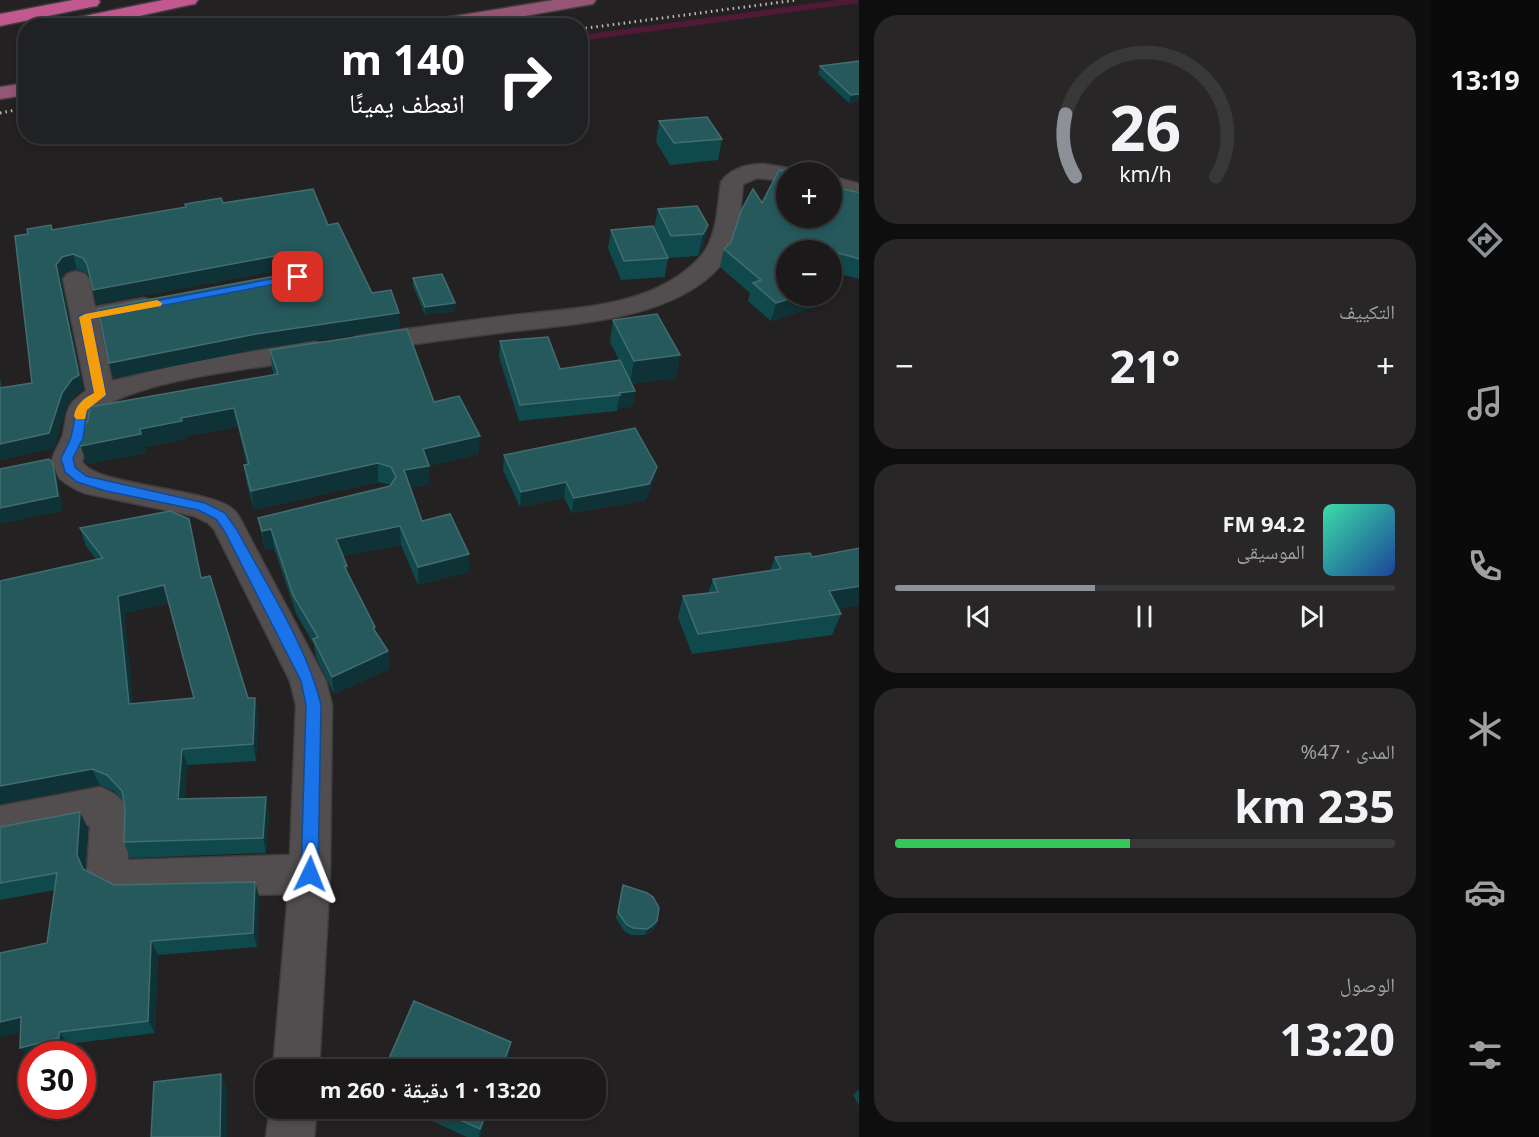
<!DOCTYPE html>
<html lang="ar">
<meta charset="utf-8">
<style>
body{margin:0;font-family:"Noto Sans","Noto Naskh Arabic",sans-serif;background:#282627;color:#f1f3f6;direction:rtl;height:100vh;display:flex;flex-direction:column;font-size:22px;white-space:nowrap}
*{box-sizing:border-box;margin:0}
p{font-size:20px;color:#a0a0a2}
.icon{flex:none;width:33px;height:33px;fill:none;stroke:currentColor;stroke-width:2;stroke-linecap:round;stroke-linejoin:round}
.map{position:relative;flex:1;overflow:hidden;direction:ltr}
.side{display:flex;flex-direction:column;gap:15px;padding:15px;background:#0f0e0e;width:572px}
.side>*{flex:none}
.banner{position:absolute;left:18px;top:18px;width:570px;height:126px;border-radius:24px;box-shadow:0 3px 9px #0003,0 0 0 2px #393839;direction:rtl;background:#202124;color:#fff;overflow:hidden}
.buttons{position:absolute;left:776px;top:162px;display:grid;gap:12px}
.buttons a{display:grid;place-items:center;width:66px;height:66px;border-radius:50%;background:#1b191a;box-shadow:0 3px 9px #0003,0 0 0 2px #393839;font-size:30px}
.speed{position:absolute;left:18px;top:1041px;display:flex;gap:12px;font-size:30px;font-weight:700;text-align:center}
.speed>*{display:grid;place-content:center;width:78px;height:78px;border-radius:50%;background:#1b191a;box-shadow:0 3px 9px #0003,0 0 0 2px #393839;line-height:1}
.speed .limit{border:9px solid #d22;background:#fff;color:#111}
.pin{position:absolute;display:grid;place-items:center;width:51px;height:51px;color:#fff;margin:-26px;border-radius:12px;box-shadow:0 3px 9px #0006}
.me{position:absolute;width:66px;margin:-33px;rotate:2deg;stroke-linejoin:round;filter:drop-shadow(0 0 4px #0008)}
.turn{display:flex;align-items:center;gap:21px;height:126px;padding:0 24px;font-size:27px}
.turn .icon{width:78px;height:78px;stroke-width:2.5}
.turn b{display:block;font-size:42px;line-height:51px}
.big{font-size:45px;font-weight:700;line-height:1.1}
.side .tile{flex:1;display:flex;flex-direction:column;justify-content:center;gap:9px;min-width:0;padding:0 21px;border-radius:24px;background:#282627}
.side .dial{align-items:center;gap:0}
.dial svg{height:156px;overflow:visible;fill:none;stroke:#393839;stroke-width:7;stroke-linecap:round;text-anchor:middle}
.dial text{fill:#f1f3f6;stroke:none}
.song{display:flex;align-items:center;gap:18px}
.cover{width:72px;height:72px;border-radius:9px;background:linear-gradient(135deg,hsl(160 70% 55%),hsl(220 70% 35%))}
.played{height:6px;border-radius:3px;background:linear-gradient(90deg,#8c9099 40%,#393839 40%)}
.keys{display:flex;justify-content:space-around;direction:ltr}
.heat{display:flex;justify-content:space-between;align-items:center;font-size:33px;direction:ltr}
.charge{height:9px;border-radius:4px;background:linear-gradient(90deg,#34c759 47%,#393839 0)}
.trip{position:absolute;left:255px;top:1059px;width:351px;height:60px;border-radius:24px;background:#1b191a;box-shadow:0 3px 9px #0003,0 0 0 2px #393839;font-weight:700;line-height:60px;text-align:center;direction:rtl}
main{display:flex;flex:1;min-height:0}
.tab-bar{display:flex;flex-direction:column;width:108px;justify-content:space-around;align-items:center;background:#0b0a0a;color:#a0a0a2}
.tab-bar .icon{width:42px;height:42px}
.tab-bar .on{color:#8c9099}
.tab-bar b{font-size:27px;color:#f1f3f6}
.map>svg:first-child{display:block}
</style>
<main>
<nav class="tab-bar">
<b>13:19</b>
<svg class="icon on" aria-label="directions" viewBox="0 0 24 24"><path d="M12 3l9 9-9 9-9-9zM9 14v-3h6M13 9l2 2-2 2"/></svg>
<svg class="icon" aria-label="music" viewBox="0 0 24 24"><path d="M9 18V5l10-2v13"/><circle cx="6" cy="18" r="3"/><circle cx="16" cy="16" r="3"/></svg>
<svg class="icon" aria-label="phone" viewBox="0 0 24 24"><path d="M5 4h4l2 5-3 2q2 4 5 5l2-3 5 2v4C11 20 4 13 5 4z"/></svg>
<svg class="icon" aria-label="climate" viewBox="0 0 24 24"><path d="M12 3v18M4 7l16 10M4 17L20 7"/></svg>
<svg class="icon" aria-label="car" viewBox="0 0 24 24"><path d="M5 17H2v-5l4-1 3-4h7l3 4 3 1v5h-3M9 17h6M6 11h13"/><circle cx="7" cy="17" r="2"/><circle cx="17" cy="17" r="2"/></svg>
<svg class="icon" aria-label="filters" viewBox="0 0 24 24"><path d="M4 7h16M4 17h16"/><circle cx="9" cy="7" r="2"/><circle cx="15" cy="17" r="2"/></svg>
</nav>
<section class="side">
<div class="tile dial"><svg viewBox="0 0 100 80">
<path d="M14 69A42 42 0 1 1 86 69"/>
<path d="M14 69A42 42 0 0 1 9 37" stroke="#8c9099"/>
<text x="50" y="56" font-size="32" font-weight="700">26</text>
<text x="50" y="72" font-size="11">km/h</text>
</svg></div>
<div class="tile"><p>التكييف</p>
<div class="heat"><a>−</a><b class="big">21°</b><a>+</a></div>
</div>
<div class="tile">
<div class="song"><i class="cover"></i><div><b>94.2 FM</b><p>الموسيقى</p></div></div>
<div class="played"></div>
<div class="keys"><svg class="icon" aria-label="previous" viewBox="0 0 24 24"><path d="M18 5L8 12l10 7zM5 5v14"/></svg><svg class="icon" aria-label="pause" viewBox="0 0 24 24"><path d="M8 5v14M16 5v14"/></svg><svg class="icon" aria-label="next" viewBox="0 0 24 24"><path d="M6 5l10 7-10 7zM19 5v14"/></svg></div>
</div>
<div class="tile"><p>المدى · 47%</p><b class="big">235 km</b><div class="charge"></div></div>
<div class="tile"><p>الوصول</p><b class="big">13:20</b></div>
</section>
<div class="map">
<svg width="860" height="1137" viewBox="0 0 860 1137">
<rect width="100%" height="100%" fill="#242122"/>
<path fill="#4f1a37" d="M837,0h20l2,3 -278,38v-6z"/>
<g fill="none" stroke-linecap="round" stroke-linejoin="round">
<defs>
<g id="minor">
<path d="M764,164l30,5 2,3h-10v9l-29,-3 -14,6c-3,28 -4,60 -23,82 -47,54 -148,58 -214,66 -47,6 -94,12 -141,19l-10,-2 -4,-6 4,-6 10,-2c47,-7 93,-13 140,-19 64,-8 150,-7 196,-60 16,-17 17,-52 20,-74 10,-14 27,-18 43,-18z"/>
<path d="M831,176l29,8v15l-29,-9z"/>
<path d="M76,271l9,3 4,5 6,28 48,-9 9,2 4,6 -4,6 -53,10 13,59 78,-19 124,-21 10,3 4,6 -4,6 -10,3c-56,9 -178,20 -219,54l-3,22 -10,26c10,24 119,27 148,46 8,5 12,15 16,23l80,151 6,24 -2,169 -11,196h-46l15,-176 -166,4 -29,-15 -6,-13 3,-45 -90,17v-36l100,-19c39,15 29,38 28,73l162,-5 6,-150 -6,-24 -76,-152 -6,-6 -14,-7 -110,-23c-13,-6 -37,-17 -31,-36 2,-8 8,-15 10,-22 5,-24 1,-29 23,-44l-23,-112 4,-5z"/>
<path d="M270,1108h47l-3,29h-48z"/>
</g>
<g id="major">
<path d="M554,0h42l-3,4 -6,1 -119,21h-46l2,-4 7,-2z"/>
<path d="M26,83v12l-26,4v-12z"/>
</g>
<g id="highway">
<path d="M73,0h26l1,2 -3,4 -6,1 -91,19v-12z"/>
<path d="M163,0h35l-3,4 -6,1 -95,21h-38l2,-4 7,-2z"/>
</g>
</defs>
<use href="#minor" stroke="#403d3e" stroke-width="3"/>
<use href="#major" stroke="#403d3e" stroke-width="3"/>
<use href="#highway" stroke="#403d3e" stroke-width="3"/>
<use href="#minor" fill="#524e50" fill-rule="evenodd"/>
<use href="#major" fill="#955576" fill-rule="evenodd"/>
<use href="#highway" fill="#c15990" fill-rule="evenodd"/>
<g stroke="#bebcbd" stroke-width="3" stroke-dasharray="1.5 4" stroke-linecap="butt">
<path d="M580,29l217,-29"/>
<path d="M0,113l26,-5"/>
</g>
</g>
<g fill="#10494c" fill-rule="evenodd">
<path d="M820,66l40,35 -11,2 -31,-29z"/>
<path d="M659,121l63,18 -4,21 -48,5 -14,-23z"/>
<path d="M860,193v85l-1,1 -26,-7 -22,36 -40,13 -23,-20 2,-8 -30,-26 4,-18 7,-7 31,-39 24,15z"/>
<path d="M223,203l105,22 44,68 28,35 -141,21 -145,29 -5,-15 188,-91 9,-3 -8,-2 -201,37 -7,-27 -3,-4 -10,-4 -11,3 -5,7 22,111 -7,4 -10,14 -12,40 -54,12v-82l2,10 30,-5 19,-158 2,5z"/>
<path d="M658,209l50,16 -5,22 -5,9 -30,2 -3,19 -44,3 -13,-32 3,-18 43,-2z"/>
<path d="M413,278l42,33 -30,4 -12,-29z"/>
<path d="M613,320l67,35 -5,23 -43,6 3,7 -2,15 -16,3v2l-98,10 -20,-64 1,-16 60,28 59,-9 -9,-18z"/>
<path d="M270,350l164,52 45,52 -50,12v18l-19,4 12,33 47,33v18l-51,13 -17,-40 -58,11 4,10 1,9 27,52v4l13,20 1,18 -55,25 -18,-37 -2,-12 -18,-32 -22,-65 -9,2 -7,-32 132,-32 1,-1 -13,-3 -124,28 -7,-26 -3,-19h3l-9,-38 -53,9 1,3 -41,8 1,6 -59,11 -9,-24 196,-65 -2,-7z"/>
<path d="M504,455l153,12 -4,16 -7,17 -74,13 -8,-15 -44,9 -17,-37z"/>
<path d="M189,519l12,59 47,120 10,17 -2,46 -69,4 -2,34 84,14 -3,40 -136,5 -6,-16 1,-33 -1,-7 -10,-11 -14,-6 -100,19v-223l96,-22 -10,-13 -6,-18zM169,603l25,95 -61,6 -9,-91z"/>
<path d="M775,557h37l48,48 -22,4 3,5 -9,21 -140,19 -14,-37 5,-21 25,-3 5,-14 57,-8z"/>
<path d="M0,827l88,1 -3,42 29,15 141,-3 4,15 -2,50 -99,8 -3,78 -86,11v7l-37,3v6h-1l-10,-28 -21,5v-84l47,-10 8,-53 -55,10z"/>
<path d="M623,885l34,36 -2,6 -5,5 -5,3h-14l-7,-4 -8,-13z"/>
<path d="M860,1089v18l-7,-12z"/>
<path d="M404,1108h86l-10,29h-13z"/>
</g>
<g fill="#0e3235">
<path d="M860,94v7l-11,2 2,-8z"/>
<path d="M708,225l-5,22 -5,9 5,-22z"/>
<path d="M296,252l2,15 -201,37 -4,-14z"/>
<path d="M838,253l-5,19 -2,2v-9z"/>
<path d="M73,254l4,15 -11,3 -5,7 22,111 -7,4 -10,14 -12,40 -54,12v-16l49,-11 7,-168 6,-8z"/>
<path d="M798,296h20l-7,12 -40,13 5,-18z"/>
<path d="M455,303v8l-30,4v-8z"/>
<path d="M399,313l1,15 -141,21 -145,29 -5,-15 147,-29z"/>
<path d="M680,355l-5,23 -45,6 4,-23z"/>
<path d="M635,391l-2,15 -16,3 3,-14 -1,-2z"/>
<path d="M234,408l4,19 -53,9 1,3 -41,8 1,6 -59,11 -6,-18 100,-28z"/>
<path d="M480,436l-1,18 -50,12v18l-24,5 -1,-19 19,-21z"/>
<path d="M53,463l5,15 5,33 -63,13v-16z"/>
<path d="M378,463v19l-124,28 -3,-19z"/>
<path d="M657,467l-4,16 -7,17 -74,13 2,-15z"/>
<path d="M566,482l-2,16 -44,9 1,-15z"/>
<path d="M400,526l1,19 -63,12 -2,-18z"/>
<path d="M271,529l3,19 -9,2 -3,-19z"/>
<path d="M469,554v18l-51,13v-18z"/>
<path d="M164,585l5,18 -45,10 11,108 -6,-17 -11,-108z"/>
<path d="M860,586v19l-40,7 9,-21z"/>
<path d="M388,651l1,18 -55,25 -2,-17z"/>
<path d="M255,698l3,17 -2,46 -3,-17z"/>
<path d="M182,749l5,16 -3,50 -6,-16z"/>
<path d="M92,769l8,16 -100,19v-18z"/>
<path d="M266,797l3,16 -3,40 -3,-15z"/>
<path d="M80,812l8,16 -3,42 -2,-1 -6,-14z"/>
<path d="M255,882l4,15 -2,50 -4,-14z"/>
<path d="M657,921l-2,6 -5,5 -5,3 2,-6z"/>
<path d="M151,941l7,14 -3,78 -7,-12z"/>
<path d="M21,1017l10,13 -31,7v-15z"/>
<path d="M59,1032l10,12v7l-16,3h-21v6h-1l-11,-12z"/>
<path d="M511,1042l-2,15 -5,13h-3z"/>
<path d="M221,1074l6,15v48h-7z"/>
<path d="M488,1108h2l-10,29h-1l1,-8z"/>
</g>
<g fill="#26595c" stroke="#436d70" stroke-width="1.5" fill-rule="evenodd">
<path d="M860,61v33l-9,1 -31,-29z"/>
<path d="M707,117l15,22 -48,4 -15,-22z"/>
<path d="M779,170l11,2h-4v46h45v-32l29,7v66l-22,-6 -7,12v-15h-45v46h12l-22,7 -23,-20 8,-3 -37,-31 7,-7 10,-31 12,-22 9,14z"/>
<path d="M313,189l15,36 10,-2 34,70 19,-3 8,23 -143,21 -147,29 -11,-54 199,-37 10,-3 4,-8 -5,-6 -10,-3 -203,38 -6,-26 -4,-6 -10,-4 -11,3 -6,8 23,110 -7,4 -10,14 -13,40 -49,11v-56l32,-5 -17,-147 13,-2 -1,-5 24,-4 1,5 134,-23 -1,-3 36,-6 2,5z"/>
<path d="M697,206l11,19 -5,9 -32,2 -13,-27z"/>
<path d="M653,226l15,32 -44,3 -13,-31z"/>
<path d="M442,274l13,29 -30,4 -12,-29z"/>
<path d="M657,314l23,41 -46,6 -21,-41z"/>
<path d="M407,329l27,73 25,-6 21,40 -57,13 6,17 -25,4 18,51 28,-7 19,40 -51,13 -18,-41 -64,13 11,27h-3l31,61 -2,1 15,23 -56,26 -19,-38 5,-2 -25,-42 -22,-66 -9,2 -4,-13 132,-32 6,-9 -5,-10 -13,-4 -127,28 -7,-26 5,-1 -15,-56 -53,10 1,3 -42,8 1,5 -60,12 -3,-6 10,-20 2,-13 188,-33 -8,-24z"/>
<path d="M548,337l12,32 60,-9 15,31 -16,2 1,2 -100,10 -20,-64z"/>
<path d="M635,428l22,39 -8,17 -75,14 -8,-16 -45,10 -17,-37z"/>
<path d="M49,459l4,4 5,33 -58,12v-39z"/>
<path d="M170,511l19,8 12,59 9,-2 38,122h7l-2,46 -71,5 -4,50 88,-2 -3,41 -139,4 1,-33 -3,-18 -15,-16 -15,-6 -92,17v-205l103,-23 -23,-30zM164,585l30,113 -65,6 -11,-108z"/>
<path d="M860,548v38l-31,5 12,23 -143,20 -15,-38 35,-4 -5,-13 68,-10 -6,-12 35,-4 2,4z"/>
<path d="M80,812l-3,43 6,14 31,16 141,-3 -2,51 -102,8 -3,80 -89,11v6l-39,10 1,-31 -21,5v-69l47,-10 10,-70 -57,10v-56z"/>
<path d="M623,885l24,8 6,4 6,11 -2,13 -5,5 -5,3 -14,-1 -7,-4 -8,-12z"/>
<path d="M414,1001l97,41 -10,28h-117z"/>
<path d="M221,1074l-1,63h-69l3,-55z"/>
<path d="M434,1108h54l-8,21z"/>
</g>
<path fill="#1a73e8" stroke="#114b97" stroke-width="1.5" d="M298,274l5,3 -1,2 -211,40 15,76 -19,15 -4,28 -10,20 2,9 11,9 119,27 20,10 12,17c29,54 70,116 84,175l-3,169 -2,5 -6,3 -6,-3 -3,-5 5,-169 -5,-24 -76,-149 -9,-13 -18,-9 -92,-19 -29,-9 -12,-10 -4,-14c3,-7 8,-14 10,-21 6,-22 0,-33 23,-44l-15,-76 2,-2z"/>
<path fill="#f59e0b" d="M157,300l5,3 -1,3 -70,13 15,76 -19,15 -2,9h-9l-2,-3c2,-12 10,-18 20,-23l-15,-76 6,-3z"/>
</svg>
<div class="buttons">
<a>+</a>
<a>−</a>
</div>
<div class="speed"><div class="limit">30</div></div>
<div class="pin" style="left:298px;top:277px;background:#d93025"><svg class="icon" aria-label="arrive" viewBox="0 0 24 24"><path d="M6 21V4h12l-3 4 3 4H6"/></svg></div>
<svg class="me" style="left:310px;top:874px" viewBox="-20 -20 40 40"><path d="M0-17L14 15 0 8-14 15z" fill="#1a73e8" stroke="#fff" stroke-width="4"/></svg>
<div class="trip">13:20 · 1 دقيقة · 260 m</div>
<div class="banner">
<div class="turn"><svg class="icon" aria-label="right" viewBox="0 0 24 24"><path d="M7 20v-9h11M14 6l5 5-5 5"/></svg><div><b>140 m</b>انعطف يمينًا</div></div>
</div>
</div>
</main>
